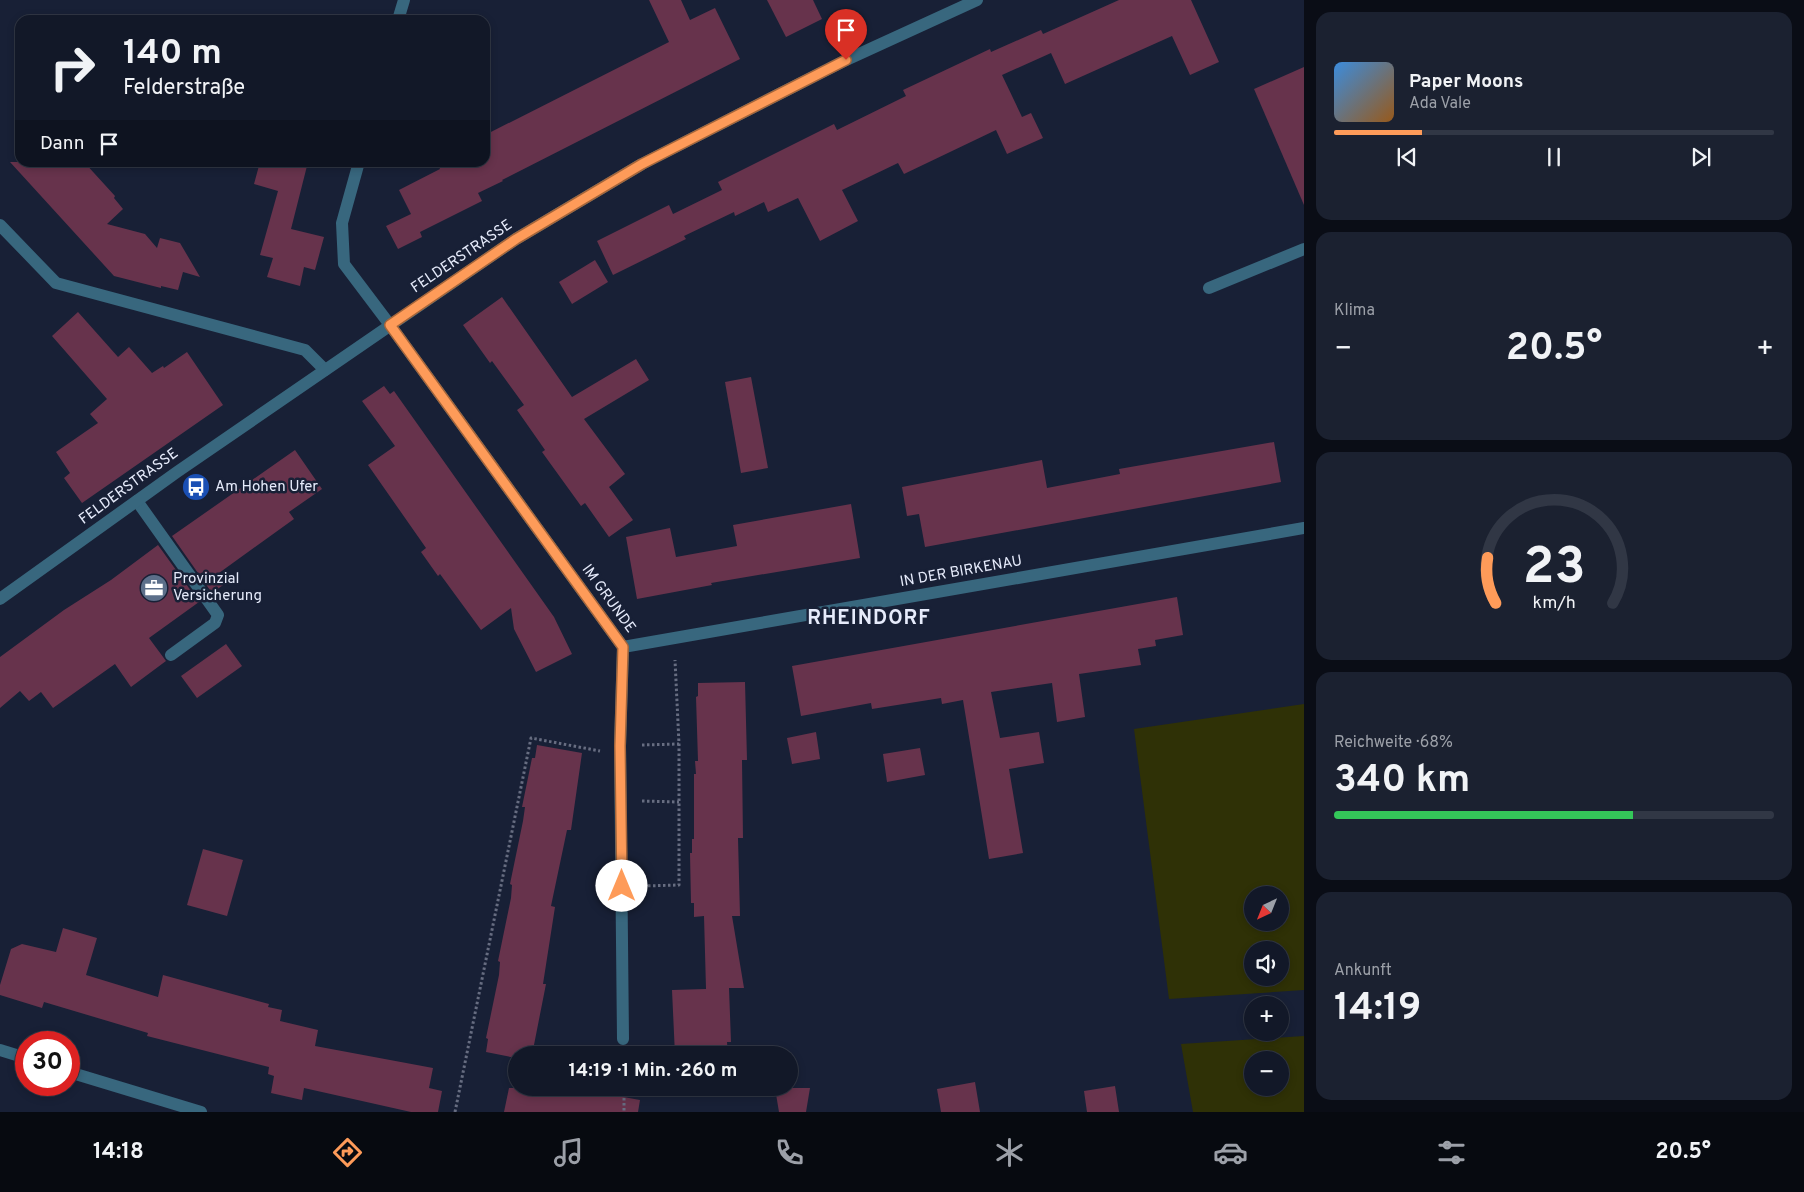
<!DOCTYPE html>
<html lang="de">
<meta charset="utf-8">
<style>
body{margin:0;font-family:Overpass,sans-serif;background:#1b2130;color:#f1f3f6;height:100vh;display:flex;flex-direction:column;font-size:19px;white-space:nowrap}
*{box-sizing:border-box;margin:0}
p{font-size:16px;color:#9ca0a8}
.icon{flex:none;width:28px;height:28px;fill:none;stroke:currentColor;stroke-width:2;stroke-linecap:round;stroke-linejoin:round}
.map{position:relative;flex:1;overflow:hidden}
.panel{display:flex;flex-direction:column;gap:12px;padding:12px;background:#0a0d16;width:500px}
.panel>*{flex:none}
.banner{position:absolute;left:15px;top:15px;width:475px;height:152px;border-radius:15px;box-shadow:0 2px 8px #0003,0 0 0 1px #313745;background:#121828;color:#f1f3f6;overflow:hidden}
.needle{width:32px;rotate:223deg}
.buttons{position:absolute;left:1244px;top:886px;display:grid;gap:10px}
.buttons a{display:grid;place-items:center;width:45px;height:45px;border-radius:50%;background:#121828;box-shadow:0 2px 8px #0003,0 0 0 1px #313745;font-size:25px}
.speed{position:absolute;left:15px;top:1031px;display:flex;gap:10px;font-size:25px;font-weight:700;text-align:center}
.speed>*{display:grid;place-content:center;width:65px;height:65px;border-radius:50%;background:#121828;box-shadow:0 2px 8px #0003,0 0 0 1px #313745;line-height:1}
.speed .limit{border:8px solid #d22;background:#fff;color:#111}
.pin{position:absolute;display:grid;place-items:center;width:42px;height:42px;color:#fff;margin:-51px -21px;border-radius:50% 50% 50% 0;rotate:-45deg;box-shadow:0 0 5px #0007}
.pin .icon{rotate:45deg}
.me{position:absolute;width:55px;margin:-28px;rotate:0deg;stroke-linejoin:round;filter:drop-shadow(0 0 4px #0008)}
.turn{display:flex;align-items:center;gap:18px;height:105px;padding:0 25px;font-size:22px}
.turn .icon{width:65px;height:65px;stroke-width:2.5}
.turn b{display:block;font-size:35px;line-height:42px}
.then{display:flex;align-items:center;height:48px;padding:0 25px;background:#0003;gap:10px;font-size:19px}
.big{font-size:38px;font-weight:700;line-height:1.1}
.panel .widget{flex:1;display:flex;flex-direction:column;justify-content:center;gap:8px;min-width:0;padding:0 18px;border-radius:15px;background:#1b2130}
.panel .dial{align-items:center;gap:0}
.dial svg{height:130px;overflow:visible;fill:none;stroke:#313745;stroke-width:7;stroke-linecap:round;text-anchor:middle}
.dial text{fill:#f1f3f6;stroke:none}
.song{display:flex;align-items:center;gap:15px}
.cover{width:60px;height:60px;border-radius:8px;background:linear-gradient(135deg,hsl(210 70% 55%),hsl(30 70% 35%))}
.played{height:5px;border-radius:2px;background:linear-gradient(90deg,#fe9b59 20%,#313745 20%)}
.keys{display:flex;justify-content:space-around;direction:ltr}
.heat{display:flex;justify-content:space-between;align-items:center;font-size:28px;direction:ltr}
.charge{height:8px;border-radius:4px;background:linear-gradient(90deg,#34c759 68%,#313745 0)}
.trip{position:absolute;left:508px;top:1046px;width:290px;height:50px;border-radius:25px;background:#121828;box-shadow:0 2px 8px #0003,0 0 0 1px #313745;font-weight:700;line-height:50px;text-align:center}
.tab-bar{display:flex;height:80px;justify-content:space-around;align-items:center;background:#070a10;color:#9ca0a8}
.tab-bar .icon{width:35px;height:35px}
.tab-bar .on{color:#fe9b59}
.tab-bar b{font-size:22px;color:#f1f3f6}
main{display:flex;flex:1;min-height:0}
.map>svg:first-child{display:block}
</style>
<main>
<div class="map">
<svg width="1304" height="1112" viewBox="0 0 1304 1112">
<rect width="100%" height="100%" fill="#182036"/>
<g fill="#2f3106" fill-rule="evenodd">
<path d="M1304,704v286l-135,9 -35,-270zM1252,895h28v27h-28zM1252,950h28v28h-28z"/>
<path d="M1304,1036v76h-111l-12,-68zM1252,1060h28v28h-28z"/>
</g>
<g fill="#67334c">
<path d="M649,0h32l9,20 25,-12 25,51 -238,121 1,1 -25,12 4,8 -62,31 2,5 -24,12 -12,-23 25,-12 -12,-24 41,-21 -3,-7h48v-27l184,-93z"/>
<path d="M767,0h46l9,19 -36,18z"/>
<path d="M1119,0h72l28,62 -29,13 -18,-39 -107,48 -14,-31 -49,22 20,42 9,-4 12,25 -36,16 -11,-24 -92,44 -6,-11 -56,27 16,31 -38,20 -22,-43 -30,14 -4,-10 -29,14 -1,-4 -50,24 2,3 -73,36 -16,-34 72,-36 4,9 49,-24 -4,-8 116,-58 3,6 69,-34 -3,-6 87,-41 1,3 50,-22 2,4z"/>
<path d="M1304,67v138l-50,-116z"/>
<path d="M10,162h74l31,34 -1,2 9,11 -16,15 38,10 12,14 3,-10 20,5 20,34 -17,-5 -5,18 -17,-4v2l-47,-12z"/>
<path d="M260,162h48l-17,67 33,8 -9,33 -11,-3 -4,19 -33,-9 6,-19 -13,-3 18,-64 -24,-7z"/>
<path d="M595,260l13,22 -36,22 -13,-22z"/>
<path d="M502,297l70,100 64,-38 13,21 -65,39 41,55 -16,13 24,33 -24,17 -24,-34 -4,3 -39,-54 3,-2 -28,-40 7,-5 -32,-44 -2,2 -27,-38z"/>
<path d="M78,312l40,45 11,-10 23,26 11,-7 1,2 23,-16 36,53 -141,98 -18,-25 6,-5 -14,-21 42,-29 -8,-9 17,-15 -55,-63z"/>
<path d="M751,377l17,91 -27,5 -16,-91z"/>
<path d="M384,386l6,8 4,-3 160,226 18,37 -36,18 -22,-43 -3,-21 -30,22 -41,-56 -2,2 -17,-24 5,-4 -58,-83 27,-19 -33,-45z"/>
<path d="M1274,442l7,40 -356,65 -6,-33 -12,2 -5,-29 140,-27 5,28 73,-14 -1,-5z"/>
<path d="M295,450l27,39 -33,23 5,7 -75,54 7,10 -14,10 -40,-57z"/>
<path d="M851,504l9,54 -149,25 1,2 -75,14 -11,-62 44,-9 6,29 61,-11 -4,-21z"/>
<path d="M158,545l41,57 -50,36 17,23 -35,26 -16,-23 -62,44 -12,-16 -12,9 -9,-10 -20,17v-51l64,-47 47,-30z"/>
<path d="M1177,597l6,38 -28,5 1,6 -18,3 3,16 -62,9 6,43 -28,5 -5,-39 -61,9 9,46 39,-6 5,31 -35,6 14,84 -34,6 -26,-159 -21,4 -1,-6 -69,11 -1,-6 -70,13 -9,-50z"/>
<path d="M226,644l16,22 -45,32 -16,-22z"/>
<path d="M745,682l2,78h-5l1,78h-5l2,78h-8l12,72h-15l2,54h-4l1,13h-53l-3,-65 34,-1 -2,-73 -10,1v-14h-3l-1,-50h2v-14h2v-65h2l-1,-13h3l-2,-64 2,-1v-13z"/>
<path d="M816,732l4,27 -28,5 -5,-26z"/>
<path d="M537,745l45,8 -11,77h-4l-16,76 4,1 -12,77h3l-14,71h-16v3l-30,-6 2,-13 -2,-1 13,-63 1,-13 -2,-1 13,-63 1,-13 -2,-1 13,-63 2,-14h-3l10,-49h3z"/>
<path d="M920,748l5,27 -38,7 -4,-28z"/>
<path d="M203,849l40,11 -16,56 -40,-11z"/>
<path d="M63,928l34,10 -11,37 72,22 5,-22 106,29 -1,3 14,3 -2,11 38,9 -3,16 118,22 -4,20 13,3 -4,21h-27l-107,-24 -2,12 -31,-7 3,-17 -6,-2 1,-7 -122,-31 1,-3 -104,-31 -2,6 -42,-13v-10l11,-36 11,-5 34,8z"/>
<path d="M975,1082l5,30h-39l-4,-23z"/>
<path d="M1115,1086l4,26h-32l-3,-21z"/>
<path d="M509,1088h65l66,12 -2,12h-134z"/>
<path d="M775,1088h35l-4,24h-27z"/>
</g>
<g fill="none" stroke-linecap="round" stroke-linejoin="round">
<g stroke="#676d81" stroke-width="3" stroke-dasharray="2.5 2.5" stroke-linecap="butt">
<path d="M642,745l37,-1"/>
<path d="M642,801l37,1"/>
<path d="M643,886l36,-1v-141l-4,-84"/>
<path d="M624,1088v24"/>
<path d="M455,1112l76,-374 69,13"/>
</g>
<g stroke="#38677e" stroke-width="12">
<path d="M398,20l6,-20"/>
<path d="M359,162l-17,61 2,41 46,61 233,322 -3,99 3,293"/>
<path d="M0,225l56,58 249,67 20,20"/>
<path d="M1209,288l95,-39"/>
<path d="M137,501l81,114 -3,8 -44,32"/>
<path d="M0,599l177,-127 339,-233 126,-75 204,-104 131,-60"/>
<path d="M623,647l681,-119"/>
<path d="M0,1050l26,8"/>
<path d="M69,1072l132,40"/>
</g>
</g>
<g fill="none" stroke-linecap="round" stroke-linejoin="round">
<defs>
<path id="route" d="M622,886l-2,-140 3,-99 -233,-322 126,-86 126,-75 204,-104"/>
</defs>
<use href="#route" stroke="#a5653a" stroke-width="12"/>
<use href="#route" stroke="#fe9b59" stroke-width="9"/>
</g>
<defs>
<symbol id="bus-disc" viewBox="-11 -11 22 22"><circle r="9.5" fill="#1a4fb4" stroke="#182036"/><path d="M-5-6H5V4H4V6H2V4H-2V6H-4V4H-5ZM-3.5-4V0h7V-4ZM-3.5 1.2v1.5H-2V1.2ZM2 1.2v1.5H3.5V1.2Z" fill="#fff"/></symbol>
<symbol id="office-disc" viewBox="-11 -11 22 22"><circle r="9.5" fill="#5c6f8a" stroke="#182036"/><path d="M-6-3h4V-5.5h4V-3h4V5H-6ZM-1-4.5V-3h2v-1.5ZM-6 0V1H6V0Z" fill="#fff"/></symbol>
</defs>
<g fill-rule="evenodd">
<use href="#bus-disc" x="180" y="471" width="32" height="32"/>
<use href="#office-disc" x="138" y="572" width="32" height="32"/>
</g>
<g text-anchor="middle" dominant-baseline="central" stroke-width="5" stroke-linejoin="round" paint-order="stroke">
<g font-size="15" fill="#e6ebfb" stroke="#182036">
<text transform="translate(462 257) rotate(-34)">FELDERSTRASSE</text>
<text transform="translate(129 487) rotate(-36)">FELDERSTRASSE</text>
<text transform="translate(961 572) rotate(-10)">IN DER BIRKENAU</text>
<text transform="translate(608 599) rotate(54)">IM GRUNDE</text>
</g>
<g font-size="15" fill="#e6ebfb" stroke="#182036" text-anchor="start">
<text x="215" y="487">Am Hohen Ufer</text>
<text x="173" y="579">Provinzial<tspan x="173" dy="17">Versicherung</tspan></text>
</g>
<g font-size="20" font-weight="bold" letter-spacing="1" fill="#e6ebfb" stroke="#182036">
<text x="869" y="619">RHEINDORF</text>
</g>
</g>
</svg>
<div class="buttons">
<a><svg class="needle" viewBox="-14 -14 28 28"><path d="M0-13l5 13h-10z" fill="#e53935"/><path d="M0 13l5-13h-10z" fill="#9ca0a8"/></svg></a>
<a><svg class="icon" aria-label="sound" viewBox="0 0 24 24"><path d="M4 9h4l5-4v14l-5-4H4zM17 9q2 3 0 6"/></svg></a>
<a>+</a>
<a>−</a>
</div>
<div class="speed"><div class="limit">30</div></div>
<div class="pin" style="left:846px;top:60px;background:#d93025"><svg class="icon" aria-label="arrive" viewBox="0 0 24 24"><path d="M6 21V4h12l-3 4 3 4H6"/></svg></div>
<svg class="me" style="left:622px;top:886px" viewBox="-20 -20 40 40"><circle r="19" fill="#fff"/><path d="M0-13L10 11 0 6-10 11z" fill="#fe9b59"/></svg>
<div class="trip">14:19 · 1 Min. · 260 m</div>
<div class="banner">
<div class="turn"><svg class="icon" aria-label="right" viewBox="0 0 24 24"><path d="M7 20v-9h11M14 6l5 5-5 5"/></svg><div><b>140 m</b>Felderstraße</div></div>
<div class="then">Dann<svg class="icon" aria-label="arrive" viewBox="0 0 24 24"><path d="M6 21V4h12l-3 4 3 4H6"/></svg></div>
</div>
</div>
<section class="panel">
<div class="widget">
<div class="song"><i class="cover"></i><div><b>Paper Moons</b><p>Ada Vale</p></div></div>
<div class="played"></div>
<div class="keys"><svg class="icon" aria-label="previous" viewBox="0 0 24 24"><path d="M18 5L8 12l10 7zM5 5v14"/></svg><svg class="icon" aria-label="pause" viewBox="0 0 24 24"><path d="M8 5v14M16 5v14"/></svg><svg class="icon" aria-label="next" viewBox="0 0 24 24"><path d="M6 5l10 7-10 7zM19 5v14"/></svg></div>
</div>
<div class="widget"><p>Klima</p>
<div class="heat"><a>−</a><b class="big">20.5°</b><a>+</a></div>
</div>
<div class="widget dial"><svg viewBox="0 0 100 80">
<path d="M14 69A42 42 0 1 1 86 69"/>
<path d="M14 69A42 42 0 0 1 9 41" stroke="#fe9b59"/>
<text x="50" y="56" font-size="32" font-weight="700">23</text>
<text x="50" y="72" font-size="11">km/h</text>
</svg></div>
<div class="widget"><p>Reichweite · 68%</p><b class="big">340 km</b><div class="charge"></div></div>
<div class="widget"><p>Ankunft</p><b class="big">14:19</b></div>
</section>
</main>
<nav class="tab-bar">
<b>14:18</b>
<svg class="icon on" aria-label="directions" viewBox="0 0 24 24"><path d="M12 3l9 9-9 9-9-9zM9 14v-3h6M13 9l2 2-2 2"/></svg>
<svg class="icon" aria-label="music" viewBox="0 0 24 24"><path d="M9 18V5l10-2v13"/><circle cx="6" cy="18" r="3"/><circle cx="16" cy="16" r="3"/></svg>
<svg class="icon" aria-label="phone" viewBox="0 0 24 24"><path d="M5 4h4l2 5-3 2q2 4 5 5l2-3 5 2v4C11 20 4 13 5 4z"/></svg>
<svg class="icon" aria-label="climate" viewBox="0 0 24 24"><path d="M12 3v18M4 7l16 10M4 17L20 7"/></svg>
<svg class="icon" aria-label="car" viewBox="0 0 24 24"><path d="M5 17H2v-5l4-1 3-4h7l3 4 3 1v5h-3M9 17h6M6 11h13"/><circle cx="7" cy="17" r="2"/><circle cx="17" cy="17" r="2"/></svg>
<svg class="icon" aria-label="filters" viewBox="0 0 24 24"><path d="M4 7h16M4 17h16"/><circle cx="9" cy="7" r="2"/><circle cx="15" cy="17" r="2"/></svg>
<b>20.5°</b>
</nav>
